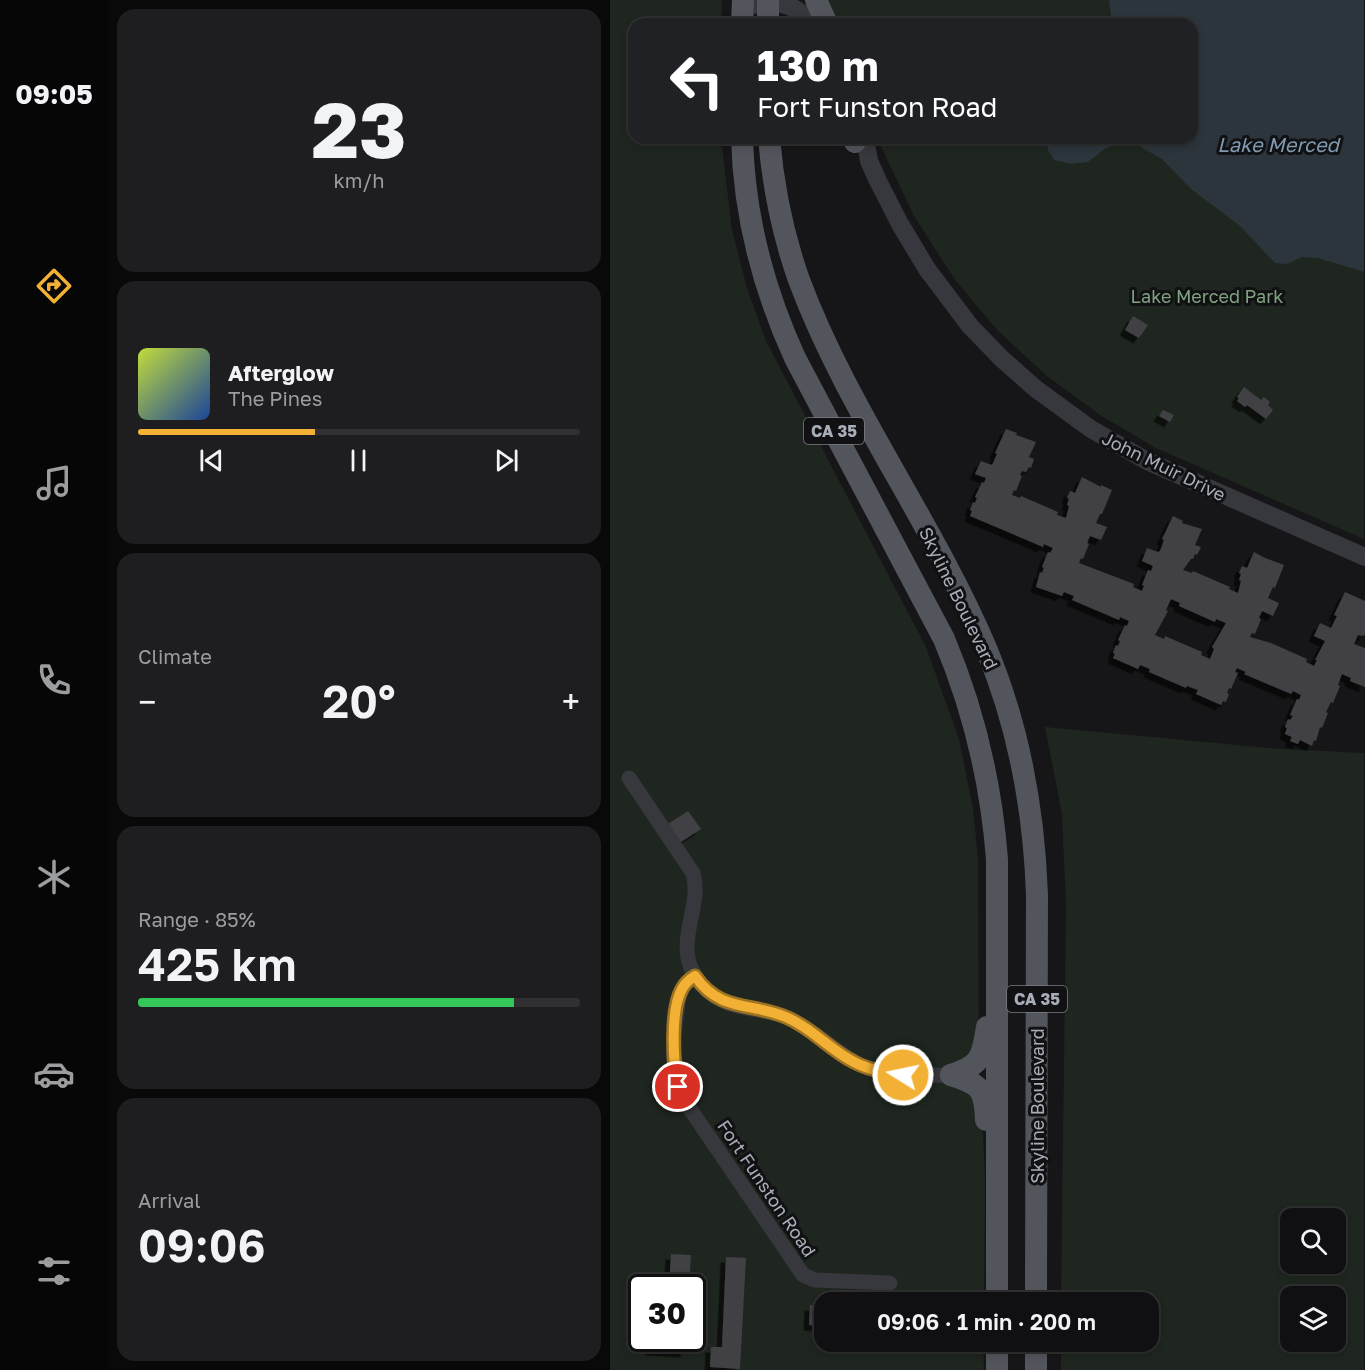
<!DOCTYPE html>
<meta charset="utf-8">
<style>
body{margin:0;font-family:"Golos Text",sans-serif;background:#1e1e20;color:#f1f3f6;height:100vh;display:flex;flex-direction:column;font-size:22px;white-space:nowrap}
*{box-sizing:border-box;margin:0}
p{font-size:20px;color:#9c9d9f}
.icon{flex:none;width:33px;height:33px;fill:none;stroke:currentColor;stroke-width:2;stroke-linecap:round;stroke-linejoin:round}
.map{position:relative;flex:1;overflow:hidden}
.side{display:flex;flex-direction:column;gap:9px;padding:9px;background:#09090a;width:502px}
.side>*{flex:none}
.hud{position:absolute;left:18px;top:18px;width:570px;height:126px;border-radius:18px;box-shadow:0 3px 9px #0003,0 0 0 2px #303032;background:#202124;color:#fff;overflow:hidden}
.tools{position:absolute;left:670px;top:1208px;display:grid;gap:12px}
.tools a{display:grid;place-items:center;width:66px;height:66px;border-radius:12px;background:#101012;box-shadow:0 3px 9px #0003,0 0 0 2px #303032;font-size:30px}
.speed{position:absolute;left:18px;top:1274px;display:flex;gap:12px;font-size:30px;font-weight:700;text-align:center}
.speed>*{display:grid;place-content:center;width:78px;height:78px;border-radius:50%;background:#101012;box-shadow:0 3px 9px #0003,0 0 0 2px #303032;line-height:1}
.speed .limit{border:3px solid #111;border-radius:9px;background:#fff;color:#111}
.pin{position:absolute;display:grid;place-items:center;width:51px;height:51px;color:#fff;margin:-26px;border:3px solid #fff;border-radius:50%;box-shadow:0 2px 6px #0007}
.me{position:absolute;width:66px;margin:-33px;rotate:280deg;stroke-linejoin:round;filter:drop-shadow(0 0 4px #0008)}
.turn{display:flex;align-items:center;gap:21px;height:126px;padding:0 30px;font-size:27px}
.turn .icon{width:78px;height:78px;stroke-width:2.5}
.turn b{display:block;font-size:42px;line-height:51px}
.big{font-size:45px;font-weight:600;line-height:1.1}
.side .card{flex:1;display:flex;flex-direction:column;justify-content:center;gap:9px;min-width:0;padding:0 21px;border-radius:18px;background:#1e1e20}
.side .dial{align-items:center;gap:0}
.dial b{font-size:78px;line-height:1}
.song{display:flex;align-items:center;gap:18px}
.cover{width:72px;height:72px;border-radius:9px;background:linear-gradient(135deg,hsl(70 70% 55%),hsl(220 70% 35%))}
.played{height:6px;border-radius:3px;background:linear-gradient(90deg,#f2b134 40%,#303032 40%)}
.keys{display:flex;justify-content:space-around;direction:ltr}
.heat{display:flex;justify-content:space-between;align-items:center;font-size:33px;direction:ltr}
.charge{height:9px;border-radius:4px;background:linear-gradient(90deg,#34c759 85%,#303032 0)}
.trip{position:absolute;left:204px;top:1292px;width:345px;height:60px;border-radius:18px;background:#101012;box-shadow:0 3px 9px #0003,0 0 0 2px #303032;font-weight:600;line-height:60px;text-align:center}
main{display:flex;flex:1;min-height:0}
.tab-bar{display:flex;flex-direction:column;width:108px;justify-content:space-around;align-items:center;background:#060607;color:#9c9d9f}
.tab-bar .icon{width:42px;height:42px}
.tab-bar .current{color:#f2b134}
.tab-bar b{font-size:27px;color:#f1f3f6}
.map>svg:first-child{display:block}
</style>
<main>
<nav class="tab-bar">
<b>09:05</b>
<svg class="icon current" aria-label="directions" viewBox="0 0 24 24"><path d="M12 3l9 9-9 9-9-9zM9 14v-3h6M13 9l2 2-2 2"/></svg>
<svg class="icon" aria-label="music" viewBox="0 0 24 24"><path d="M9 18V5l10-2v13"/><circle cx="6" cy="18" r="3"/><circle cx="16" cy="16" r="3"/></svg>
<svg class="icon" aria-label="phone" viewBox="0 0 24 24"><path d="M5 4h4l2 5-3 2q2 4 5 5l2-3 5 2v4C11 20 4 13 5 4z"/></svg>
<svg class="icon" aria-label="climate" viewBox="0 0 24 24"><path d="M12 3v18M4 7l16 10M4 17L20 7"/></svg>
<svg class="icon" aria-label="car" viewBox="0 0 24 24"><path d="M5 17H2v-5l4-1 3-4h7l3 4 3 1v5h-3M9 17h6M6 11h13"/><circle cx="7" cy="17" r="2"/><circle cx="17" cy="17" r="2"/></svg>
<svg class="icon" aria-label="filters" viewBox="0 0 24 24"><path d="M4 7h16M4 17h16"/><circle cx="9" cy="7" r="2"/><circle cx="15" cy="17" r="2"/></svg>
</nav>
<section class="side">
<div class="card dial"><b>23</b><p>km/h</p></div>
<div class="card">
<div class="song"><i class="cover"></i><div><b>Afterglow</b><p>The Pines</p></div></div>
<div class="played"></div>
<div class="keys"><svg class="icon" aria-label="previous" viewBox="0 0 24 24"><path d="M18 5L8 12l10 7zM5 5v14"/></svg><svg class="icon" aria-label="pause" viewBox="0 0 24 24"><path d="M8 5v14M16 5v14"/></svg><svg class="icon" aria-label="next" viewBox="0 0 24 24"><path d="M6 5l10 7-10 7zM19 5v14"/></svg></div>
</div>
<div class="card"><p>Climate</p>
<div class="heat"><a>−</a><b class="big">20°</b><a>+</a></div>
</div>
<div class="card"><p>Range · 85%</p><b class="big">425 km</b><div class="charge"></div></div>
<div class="card"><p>Arrival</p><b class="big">09:06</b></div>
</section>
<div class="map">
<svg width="755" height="1370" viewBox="0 0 755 1370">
<defs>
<filter id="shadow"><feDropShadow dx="-5.5" dy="5.5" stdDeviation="0" flood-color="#0009"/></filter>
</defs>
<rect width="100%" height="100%" fill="#161618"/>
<g fill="#1e261f" fill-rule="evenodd">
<path d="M0,0h112l-1,24h-87v114h87l11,92 15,58 19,53 160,306 33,92 14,69 5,51 1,244 3,7 3,70 -1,122h-160v39h159l1,29h-374zM32,1287h50v51h-50z"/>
<path d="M207,0h547v539l-208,-91 -56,-33 -53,-39 -49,-45 -43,-51 -41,-64 -37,-78h315v-114h-366z"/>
<path d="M435,727l235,22 84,4v617h-303v-29h87v-39h-87l5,-396 -4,-92zM681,1218h45v45h-45zM681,1296h45v45h-45z"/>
</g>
<path fill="#2c353c" d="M499,0h255v272l-46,-14 -16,-1 -15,7 -12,-1 -35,-37 -49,-37 -29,-30 -23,-13 -17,-3 -16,5 -18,14 -17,2 -17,-4 -6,-10 -1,-12h145v-114h-82l1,-8z"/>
<g fill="#404145" fill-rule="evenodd" filter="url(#shadow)">
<path d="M523,316l15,9 -9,13 -14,-8z"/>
<path d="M634,387l17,13 3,-3 6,5 -2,3 5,5 -7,9 -19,-14 -2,2 -8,-6 2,-3 -2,-1z"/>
<path d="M553,410l11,5 -4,7 -11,-6z"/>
<path d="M396,429l11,4 -1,2 20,7 -7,15 5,2 -3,9 -2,-1 -3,5 -4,-1 -2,4 2,1 -6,15 -2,-1 -2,5 8,3 1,-2 37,16 -1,3 9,3 3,-12 -2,-1 2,-6 -2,-1 3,-7 5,2 7,-16 19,10v-2l11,5 -10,24h-2l-4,9 11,4 -6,13 -11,-4 -3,7 2,1 -6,15 -2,-1 -2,5 55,21 -1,3 9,4 2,-5 -2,-1 6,-15 3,1 2,-5 -11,-5 5,-13 11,4 2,-1 4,-11 -2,-1 11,-23 10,5 -1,2 20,6 -7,16 6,2 -4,8 -2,-1 -2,5h-2l-8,11 9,3 1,-2 37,16 -1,2 9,4 3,-12 -2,-1 2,-6 -2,-1 3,-7 5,2 7,-16 11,6 19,7 -9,23 -2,-1 -5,11 11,5 -6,13 -11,-5 -3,7 2,1 -6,15 -3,-1 -2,4 21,6 36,16 -1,3 8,4 3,-6h-2l10,-19 -11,-5 6,-13 11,5 6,-12 -3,-1 11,-23 20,9v34l-3,1 -4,-1 -4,9 11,4v39l-15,-6 1,-3 -9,-4 -4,11 2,1 -7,17 -2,-1 -5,10 2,1 -6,15 -2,-1 -4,14 -2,-1 -2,6 -12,-6 -2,4 -8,-3 2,-4 -7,-3 2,-6 -2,-1 3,-8 2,1 3,-4 -3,-1 7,-16 2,1 2,-5 -8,-4 -2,3 -47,-20 2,-2 -9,-4 -2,4 3,1 -7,16 -2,-1 -2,5 2,1 -3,8 -3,-1 -2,4 -25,-11 2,-4 -11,-4 -1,2 -37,-16 1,-3 -10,-4 -2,4 -25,-11 2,-4 -2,-1 3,-8 2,1 2,-5 -2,-1 7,-15 2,1 2,-5 -9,-4 -1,3 -47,-20 2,-4 -10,-4 -2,4 -26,-9 4,-15 2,1 2,-5 -2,-1 6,-15 2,1 3,-5 -9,-4 -1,3 -73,-31 2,-5 -2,-1 3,-8 2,1 2,-5 -2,-1 7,-15 2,1 2,-5 -11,-4 6,-13 11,4 5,-11 -2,-1zM561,599l9,4 -1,3 36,16 1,-3 10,4 -14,24 2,2 -4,10 -9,-4 1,-3 -37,-16 -1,3 -9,-4 13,-24 -2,-1z"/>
<path d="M78,811l13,18 -20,13 -13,-18z"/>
<path d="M61,1254l20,1 -2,32h-20z"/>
<path d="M116,1257l20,1 -6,111 -30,-2 1,-20h11z"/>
<path d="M200,1305l14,1v20l-15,-1z"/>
<path d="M42,1338h35l-1,14 -35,-2z"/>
</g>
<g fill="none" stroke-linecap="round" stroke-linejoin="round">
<g stroke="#37383d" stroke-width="15">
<path d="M19,778l64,95c9,31 -15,64 -2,95 6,13 14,23 26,30 22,13 48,10 71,20 31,13 53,42 86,52 25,7 52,5 77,5"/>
<path d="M85,976c-5,3 -10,7 -13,13 -4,7 -4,15 -5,23 -5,31 -7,63 9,91l117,172 12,5 75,3"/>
</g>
<g stroke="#37383d" stroke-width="18">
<path d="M133,7c30,-7 49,-7 70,17"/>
<path d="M255,138l4,23 9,20 22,43 27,45 43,57 32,33 34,30 55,40 56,32 218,96"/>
</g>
<g stroke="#53555c" stroke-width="22">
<path d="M206,0l11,24"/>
<path d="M132,24l1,-24"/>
<path d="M158,24v-24"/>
<path d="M132,138c2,78 21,150 53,220l149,281c30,71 47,143 53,220v443"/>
<path d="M159,138c4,47 14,97 30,142 48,129 133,241 187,368 33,79 48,161 51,247l-1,407"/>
<path d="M242,138l3,4"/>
<path d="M341,1075c29,9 34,14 35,45"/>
<path d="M341,1075c31,-10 31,-18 36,-48"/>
<path d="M387,1370v-29"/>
<path d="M426,1370v-29"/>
</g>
</g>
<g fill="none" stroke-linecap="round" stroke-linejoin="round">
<defs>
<path id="route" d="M68,1087c-5,-24 -8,-77 4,-98 3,-6 8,-10 13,-13 25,37 58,26 93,42 25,11 42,32 66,44 15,8 32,11 49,13"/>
</defs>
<use href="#route" stroke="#9d7322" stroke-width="15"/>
<use href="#route" stroke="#f2b134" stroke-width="10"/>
</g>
<g text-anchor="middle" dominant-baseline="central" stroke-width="6" stroke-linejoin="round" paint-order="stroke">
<g fill="#111113" stroke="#7b7e86" stroke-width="1.5">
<rect x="194" y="418" width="60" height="26" rx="4.5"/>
<rect x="397" y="986" width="60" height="26" rx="4.5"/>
</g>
<g font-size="16" font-weight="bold" fill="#a8adb8">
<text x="224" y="431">CA 35</text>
<text x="427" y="999">CA 35</text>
</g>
<g font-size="18" fill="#7fa381" stroke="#111113">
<text x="597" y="296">Lake Merced Park</text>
</g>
<g font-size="18" fill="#a8adb8" stroke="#111113">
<text transform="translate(554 466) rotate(26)">John Muir Drive</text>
<text transform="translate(349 598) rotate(64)">Skyline Boulevard</text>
<text transform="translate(427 1106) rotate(-90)">Skyline Boulevard</text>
<text transform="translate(157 1188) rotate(56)">Fort Funston Road</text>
</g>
<g font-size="20" font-style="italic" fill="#7f9bb3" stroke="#111113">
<text x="668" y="144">Lake Merced</text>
</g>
</g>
</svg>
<div class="tools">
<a><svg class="icon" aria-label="search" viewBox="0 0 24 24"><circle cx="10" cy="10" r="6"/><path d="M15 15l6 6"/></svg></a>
<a><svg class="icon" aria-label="layers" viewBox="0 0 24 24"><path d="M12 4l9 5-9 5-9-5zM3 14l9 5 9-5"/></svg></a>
</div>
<div class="speed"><div class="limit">30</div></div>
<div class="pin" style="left:68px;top:1087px;background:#d93025"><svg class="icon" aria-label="arrive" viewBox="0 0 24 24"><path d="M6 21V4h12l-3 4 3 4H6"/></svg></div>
<svg class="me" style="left:293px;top:1075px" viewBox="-20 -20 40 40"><circle r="17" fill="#f2b134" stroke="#fff" stroke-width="3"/><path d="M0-11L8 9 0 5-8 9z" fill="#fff"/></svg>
<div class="trip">09:06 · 1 min · 200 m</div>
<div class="hud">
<div class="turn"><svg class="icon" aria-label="left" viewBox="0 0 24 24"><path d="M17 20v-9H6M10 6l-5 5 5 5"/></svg><div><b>130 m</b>Fort Funston Road</div></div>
</div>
</div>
</main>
